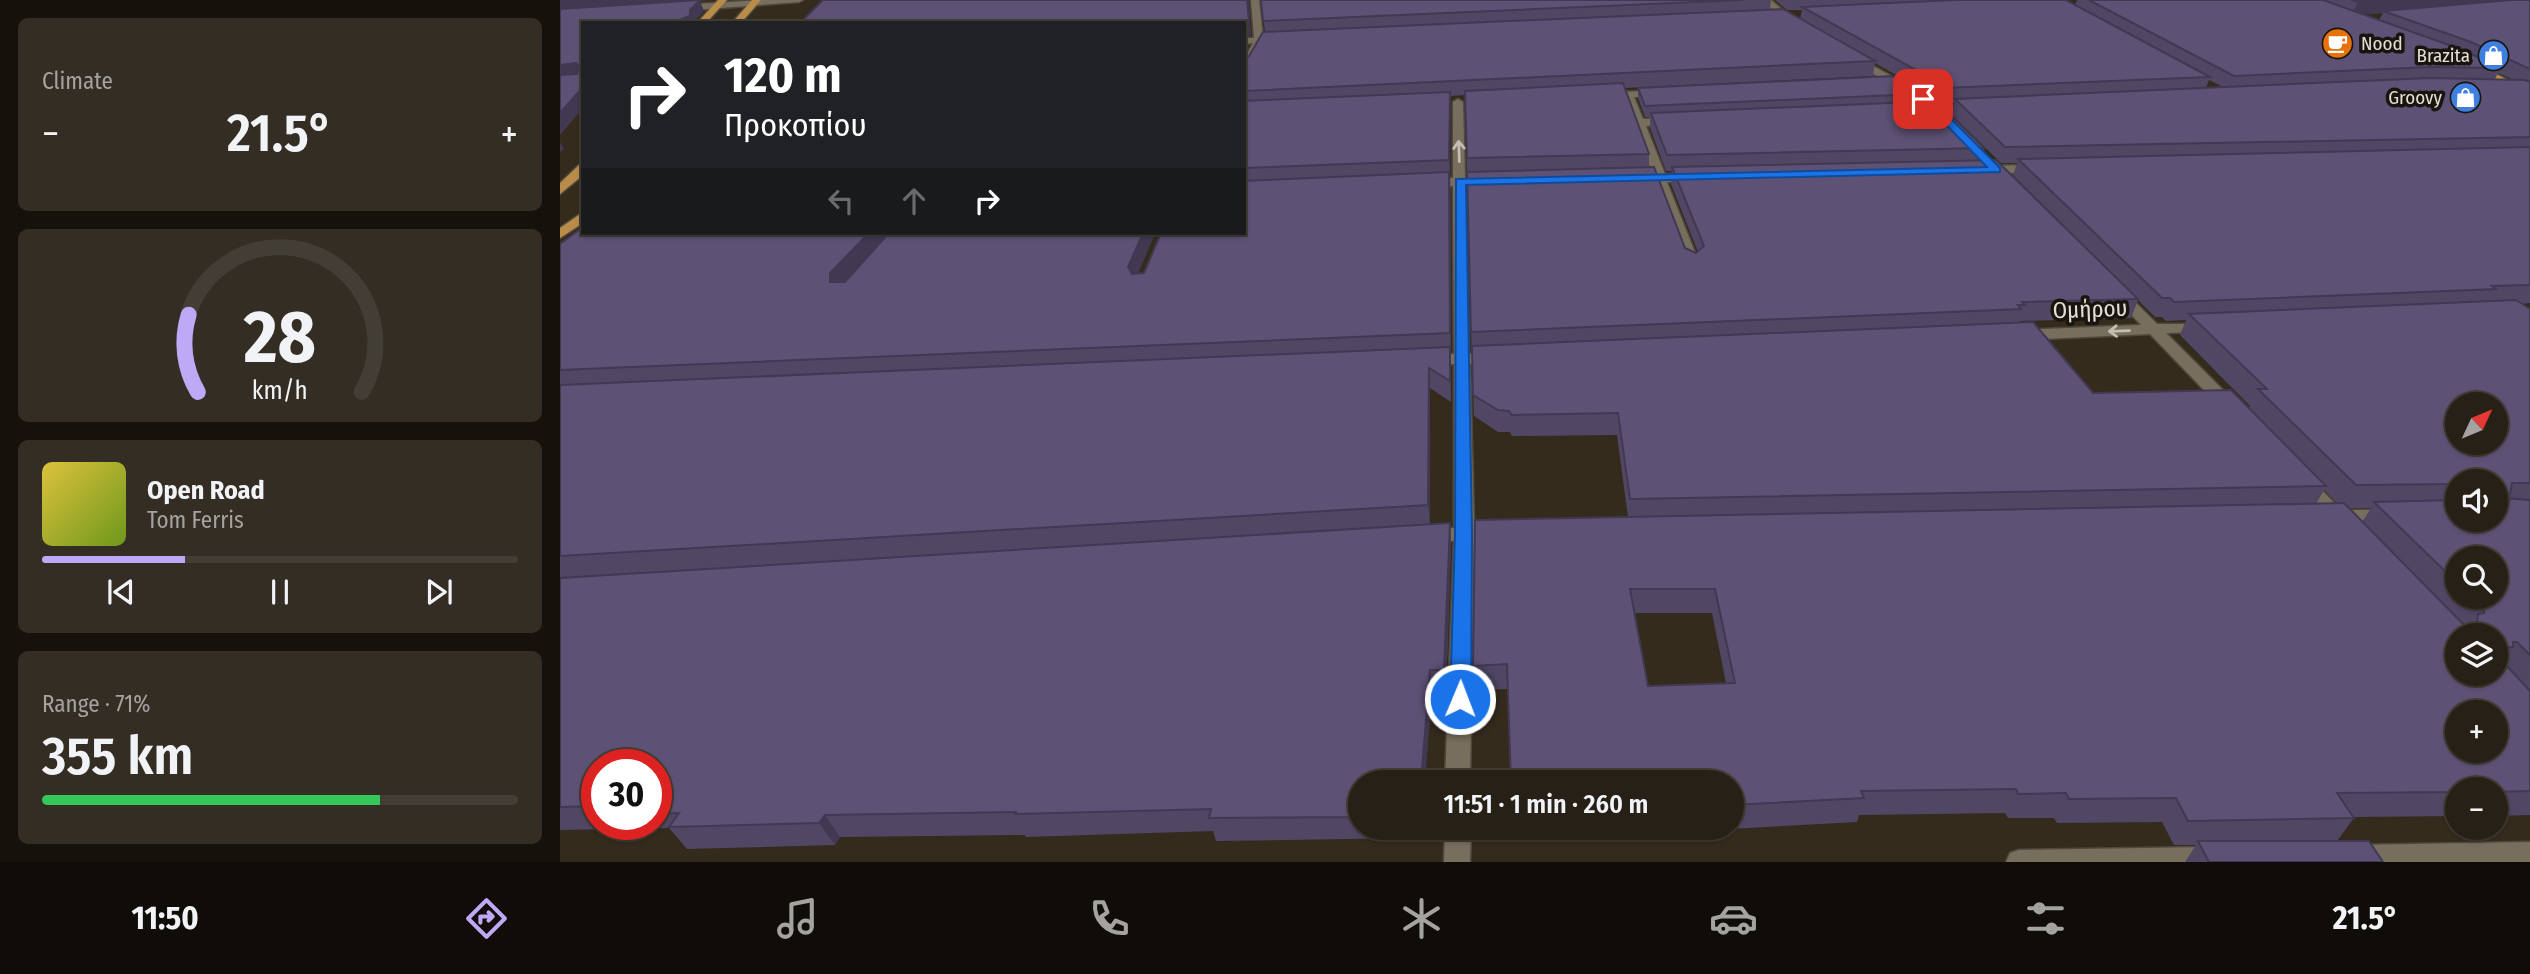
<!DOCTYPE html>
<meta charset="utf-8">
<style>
body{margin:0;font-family:"Fira Sans Condensed",sans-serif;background:#332d23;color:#f1f3f6;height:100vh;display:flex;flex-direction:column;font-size:26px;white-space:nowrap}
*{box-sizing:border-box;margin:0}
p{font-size:23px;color:#a4a3a1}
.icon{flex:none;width:38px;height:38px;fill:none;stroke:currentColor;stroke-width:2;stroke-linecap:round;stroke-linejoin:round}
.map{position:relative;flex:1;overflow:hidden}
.side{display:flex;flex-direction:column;gap:18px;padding:18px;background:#15120c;width:560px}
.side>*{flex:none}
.top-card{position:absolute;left:21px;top:21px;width:665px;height:214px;border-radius:0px;box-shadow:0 2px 5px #0004,0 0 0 2px #433e35;background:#202124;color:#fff;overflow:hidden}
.needle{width:46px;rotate:46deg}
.fabs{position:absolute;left:1885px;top:392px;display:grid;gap:14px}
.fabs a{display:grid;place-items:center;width:63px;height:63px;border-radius:50%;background:#272016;box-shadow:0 2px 5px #0004,0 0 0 2px #433e35;font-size:35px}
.speed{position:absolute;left:21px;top:749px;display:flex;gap:14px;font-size:35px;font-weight:700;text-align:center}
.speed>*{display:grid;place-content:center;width:91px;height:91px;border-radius:50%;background:#272016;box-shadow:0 2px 5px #0004,0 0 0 2px #433e35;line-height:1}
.speed .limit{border:10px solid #d22;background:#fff;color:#111}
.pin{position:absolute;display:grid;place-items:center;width:60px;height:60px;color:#fff;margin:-30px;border-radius:14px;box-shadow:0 4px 10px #0006}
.me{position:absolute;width:77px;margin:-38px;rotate:1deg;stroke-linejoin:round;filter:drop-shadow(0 0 5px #0008)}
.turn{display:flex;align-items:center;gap:24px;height:147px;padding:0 28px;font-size:32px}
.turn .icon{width:91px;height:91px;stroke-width:2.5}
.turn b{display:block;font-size:49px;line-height:60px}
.lanes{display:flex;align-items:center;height:66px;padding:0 28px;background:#0003;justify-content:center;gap:35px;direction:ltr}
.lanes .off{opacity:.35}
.big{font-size:52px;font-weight:600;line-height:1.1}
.side .tile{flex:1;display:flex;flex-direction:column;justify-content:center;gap:10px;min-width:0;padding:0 24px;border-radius:10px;background:#332d23}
.side .dial{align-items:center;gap:0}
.dial svg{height:182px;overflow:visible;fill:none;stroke:#433e35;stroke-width:7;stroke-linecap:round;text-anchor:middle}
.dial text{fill:#f1f3f6;stroke:none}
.song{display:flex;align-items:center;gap:21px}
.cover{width:84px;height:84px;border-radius:10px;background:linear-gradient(135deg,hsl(50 70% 55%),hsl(80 70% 35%))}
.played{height:7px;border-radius:4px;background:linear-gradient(90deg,#bda9f5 30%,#433e35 30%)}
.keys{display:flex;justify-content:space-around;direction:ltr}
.heat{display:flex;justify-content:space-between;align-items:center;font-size:38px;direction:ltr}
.charge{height:10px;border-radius:5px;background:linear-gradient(90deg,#34c759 71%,#433e35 0)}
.trip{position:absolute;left:788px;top:770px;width:396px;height:70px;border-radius:35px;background:#272016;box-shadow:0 2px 5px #0004,0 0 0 2px #433e35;font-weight:600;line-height:70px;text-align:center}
.tab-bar{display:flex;height:112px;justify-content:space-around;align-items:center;background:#100d09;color:#a4a3a1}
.tab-bar .icon{width:49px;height:49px}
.tab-bar .active{color:#bda9f5}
.tab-bar b{font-size:32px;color:#f1f3f6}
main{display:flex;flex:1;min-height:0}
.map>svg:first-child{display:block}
</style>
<main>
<section class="side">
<div class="tile"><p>Climate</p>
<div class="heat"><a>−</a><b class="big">21.5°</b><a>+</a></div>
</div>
<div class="tile dial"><svg viewBox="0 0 100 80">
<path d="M14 69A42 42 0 1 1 86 69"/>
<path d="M14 69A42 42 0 0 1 10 35" stroke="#bda9f5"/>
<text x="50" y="56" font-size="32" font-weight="700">28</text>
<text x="50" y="72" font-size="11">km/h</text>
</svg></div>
<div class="tile">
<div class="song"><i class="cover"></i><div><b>Open Road</b><p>Tom Ferris</p></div></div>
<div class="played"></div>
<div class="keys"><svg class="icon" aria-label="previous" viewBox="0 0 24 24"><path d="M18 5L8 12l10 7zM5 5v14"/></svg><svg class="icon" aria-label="pause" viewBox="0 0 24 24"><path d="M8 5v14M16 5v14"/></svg><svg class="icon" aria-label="next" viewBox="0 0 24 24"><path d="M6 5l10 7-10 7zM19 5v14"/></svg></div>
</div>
<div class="tile"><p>Range · 71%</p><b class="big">355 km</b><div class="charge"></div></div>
</section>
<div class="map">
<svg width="1970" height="862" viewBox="0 0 1970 862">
<rect width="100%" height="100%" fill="#342b1d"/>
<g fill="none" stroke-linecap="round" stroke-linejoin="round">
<defs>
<g id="minor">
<path d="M202,0h41l-4,2 -119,9 -4,-3 4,-3z"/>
<path d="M691,0h8l4,37 17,-1 5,3 -22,4 -14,26 -5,3v-12l9,-17 -9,1v-6h10z"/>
<path d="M1202,0h9l27,23v4h-6z"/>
<path d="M1292,58h6l56,30 34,28 -9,2 -33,-26 -54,-30z"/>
<path d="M1104,91l1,2 -5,3 -26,1 9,22 31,-1 5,3 -5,3 -28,2 19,48 30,-1 6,4 -6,4 -28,1 33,83 -7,4 -7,-4 -31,-83 -19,1 -6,-4 6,-4h17l-29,-78 -20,1 -5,-3 5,-3z"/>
<path d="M898,99l5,3 2,76 24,-1 6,4 -6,4h-24l4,169 26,-1 8,5 -8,5 -25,1 4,163 29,1 3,5 -3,5 -29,3 -4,241h-25l9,-241h-35l-3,-5 3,-5 35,-3v-164l-25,1 -8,-5 8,-5 25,-1 -1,-168 -27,1 -6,-4 6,-4 27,-1v-76z"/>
<path d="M1422,166l56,-1 6,4 -6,4h-60v-6z"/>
<path d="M1558,289l5,1 34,34h53l3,3 -8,5 -39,1 71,71 3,4 -3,4h-12l-75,-78 -131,6 -8,-5 8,-5 122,-5 -30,-32z"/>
<path d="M1742,475l7,2 32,33h48l7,1 3,5 -3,5 -46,1 -9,5c-14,-3 -39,-32 -48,-46z"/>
<path d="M885,828h26l-1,34h-26z"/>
<path d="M1970,842v20h-186l-2,-5 4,-9 9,-3z"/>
<path d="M1648,847l9,3 3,12h-214l4,-9 9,-3z"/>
</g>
<g id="major">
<path d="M158,0h9l-21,23h-9z"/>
<path d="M192,0h9l-20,23h-9z"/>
<path d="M1912,65h6l52,26v7l-58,-29z"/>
<path d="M19,165h4v10l-23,19v-11z"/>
<path d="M23,212v11l-23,15v-10z"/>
</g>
</defs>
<use href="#minor" stroke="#4f493d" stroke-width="3"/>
<use href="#major" stroke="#4f493d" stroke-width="3"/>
<use href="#minor" fill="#786e5e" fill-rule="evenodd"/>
<use href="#major" fill="#b98c49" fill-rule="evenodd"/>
</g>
<path fill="#504765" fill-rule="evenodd" d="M701,0h510l-1,9 30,10 2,-9h-15l-12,-10h291l9,5 2,-5h453v303l-8,1 8,5v506l-34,1v-27h-39v27l-103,1v1l-17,23 46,21h-198l11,-17h-22l-12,-23 -105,1 -3,-5h-46l-3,-5 -146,2 -2,7 -238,13 -1,-6 -105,5v-6h218v-46l-223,-93 -33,1 -2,-24 155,-149 -11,-82 -105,1 -2,-4h-12l-24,-16 -3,-84 -6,-237 -15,1 1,306 -21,-14v136l21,20 -5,148 -14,1 -72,89v46h49v10l-193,3 -3,-10 -187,6 -1,-2 -185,2 -5,8 -148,4 -18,-21 -109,2v-586l595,-11 -17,40h6l100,-40v-174l5,-3 16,-24zM1823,13l-4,7 -16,-6zM1315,63l40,23 21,15h-17l1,-7 -282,-6v10l7,19h5v11l16,43h6l-1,13 27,68 -2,1 -11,-5 -36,-81v-13l-24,-66 248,-12zM1938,73l14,6h-17zM1649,80l14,7 -17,1zM1380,103h14l-3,11 50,49h16l-4,12 45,45 -77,-60 3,-12zM1578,300l17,17h7l4,4 20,-1 -6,15 70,71 -1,3 -156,-16 -74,-71 1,-1 111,-3zM1897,481h39v39h-39zM1764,490l13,13 -21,1zM1789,508h22l-9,14zM1897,558l39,39h-39zM1074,613h78l14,70 -78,3zM1936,635v39h-39zM37,765h59v59h-59z"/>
<g fill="#413952">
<path d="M0,0h154l-14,1 4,10 -8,9 2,3h-26l-112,-13z"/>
<path d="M687,0h2l2,35 -4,2 1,9 -4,8v-31z"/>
<path d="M1827,0h143l-147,11v2l-31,2 6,-13z"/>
<path d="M16,63l7,12 -23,2v-12z"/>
<path d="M23,87v21l-23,27v-22z"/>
<path d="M890,92v84l-1,-16z"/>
<path d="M0,142l4,7 -4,3z"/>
<path d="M889,172l1,17 1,163 -1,-19z"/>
<path d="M309,233h24l-54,59 -9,-10v-9z"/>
<path d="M583,233h12l-22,53 -5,-19z"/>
<path d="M890,347l1,20v35l-1,-21z"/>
<path d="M869,368l1,20v139l-2,-22z"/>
<path d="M890,523l1,21 -5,148 -2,-22z"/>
<path d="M870,670l2,23 -7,89h-4z"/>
<path d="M265,815l15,22 -5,8 -16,-22z"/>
</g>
<g fill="#5d5275" stroke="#413952" stroke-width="2" fill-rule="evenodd">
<path d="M140,0l-10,10v4h4l-22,9h-89v64l-23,26v-38l17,-1 2,-8 -3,-3 -16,2v-56z"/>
<path d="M263,0h424l2,22 -5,1h-444z"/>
<path d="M701,0h482l-480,21z"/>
<path d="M1395,0h111l144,77 -267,11 -25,-17 -116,-64z"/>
<path d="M1529,0h234l140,50 38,18 -71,-1 -196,9z"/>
<path d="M1791,0h36l-29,2z"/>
<path d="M1952,0h18v69l-59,-27 -88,-31z"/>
<path d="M1223,9l92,52 -631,30v-32l5,-3 14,-24z"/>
<path d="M1333,76l27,18 -275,12 -7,-18z"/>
<path d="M1870,78l95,2 5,2v55l-525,10 -50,-48z"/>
<path d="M1063,83l26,71 -182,4 -2,-67z"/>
<path d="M890,92l-1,68 -205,8v-67z"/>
<path d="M1376,101l48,47 -317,7 -16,-42z"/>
<path d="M1970,147v138l-38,1 4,3 -322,13 -4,-4h-8l-144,-139z"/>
<path d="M1436,160l142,139 -116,3 3,3h-7l3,4 -550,23 -4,-160 187,-5 31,81 11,5 8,-7 -32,-79z"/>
<path d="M889,172l1,161 -890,37v-126l23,-17v6h286l-39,40v9h15l44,-49h254l-15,34 4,7 12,-1 17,-40h83v-52z"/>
<path d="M1956,300l14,9v174h-18l-2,11 -6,1v3l26,2v155l-13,-13h-4v5h-17v-12h-39v39h39v-20l34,37v100l-34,1v-3h-39v3l-120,1 17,25 -166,3 -12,-23 -107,1 -3,-6 -48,1 -2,-5 -155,2 3,7 -133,7v-23h-220l-4,-118 -34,2 2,-146 869,-17 121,123 12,2 1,-14 6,-1v-4l-13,-12h25v-39h-39v25l-83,-81 83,-2v20h39v-39h-39v3l-101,1 -98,-96h9l-78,-75zM1897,404h39v39h-39zM1070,589h85l20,94 -87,3zM1897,712h39v39h-39z"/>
<path d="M1473,322l60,71 138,-3 95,96 -696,13 -12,-86 -106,2 -3,-4 -11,-1 -25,-15 -1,-49z"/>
<path d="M890,347v34l-21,-13 -1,137 -868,51v-171z"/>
<path d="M890,523l-6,147h-14l-9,112h-61v35l-151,1 2,-9 -196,5 1,-2 -191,3 -6,8 -150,4 10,-14 -21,1 6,-9h-8v-40h-59v41l-37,1v-229z"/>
<path d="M1638,841h171l14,21h-174z"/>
</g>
<defs><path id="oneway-shaft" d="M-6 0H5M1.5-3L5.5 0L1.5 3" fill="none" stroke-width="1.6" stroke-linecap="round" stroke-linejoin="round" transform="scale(1.75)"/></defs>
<g stroke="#c4bdb2">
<use href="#oneway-shaft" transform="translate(899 151) rotate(-92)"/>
<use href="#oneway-shaft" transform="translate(1559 331) rotate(178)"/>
</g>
<path fill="#1a73e8" stroke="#114b97" stroke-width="2" d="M1363,97l16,10 61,61v4l-534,13 6,349 -1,165 -3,6 -8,3 -7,-3 -3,-6 5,-165 1,-355 531,-12 -54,-56 -14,-10 -1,-2z"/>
<defs>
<symbol id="cafe-disc" viewBox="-11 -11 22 22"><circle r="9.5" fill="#e8710a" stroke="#18140e"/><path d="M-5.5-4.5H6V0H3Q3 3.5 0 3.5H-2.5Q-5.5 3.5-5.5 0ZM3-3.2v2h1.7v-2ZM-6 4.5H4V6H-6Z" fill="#fff"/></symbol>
<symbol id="shop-disc" viewBox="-11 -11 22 22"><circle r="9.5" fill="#3f7fe0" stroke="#18140e"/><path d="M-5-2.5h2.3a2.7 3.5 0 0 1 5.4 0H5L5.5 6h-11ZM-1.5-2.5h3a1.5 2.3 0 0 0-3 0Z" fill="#fff"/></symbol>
</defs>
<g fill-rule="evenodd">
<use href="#cafe-disc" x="1760" y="26" width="35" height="35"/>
<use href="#shop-disc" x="1916" y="38" width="35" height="35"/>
<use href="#shop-disc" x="1888" y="80" width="35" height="35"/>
</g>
<g text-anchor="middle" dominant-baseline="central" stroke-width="7" stroke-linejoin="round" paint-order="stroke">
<g font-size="19" fill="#e4dfd6" stroke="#18140e" text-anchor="end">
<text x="1801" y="43" text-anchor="start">Nood</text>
<text x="1910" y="55">Brazita</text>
<text x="1882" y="97">Groovy</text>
</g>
<g font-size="23" fill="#e4dfd6" stroke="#18140e">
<text transform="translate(1530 309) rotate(-2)">Ομήρου</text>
</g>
</g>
</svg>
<div class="fabs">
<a><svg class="needle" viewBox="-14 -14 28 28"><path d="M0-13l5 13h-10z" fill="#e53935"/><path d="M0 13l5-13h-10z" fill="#a4a3a1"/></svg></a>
<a><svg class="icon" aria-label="sound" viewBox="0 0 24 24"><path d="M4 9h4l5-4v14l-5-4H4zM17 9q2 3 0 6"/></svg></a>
<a><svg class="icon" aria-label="search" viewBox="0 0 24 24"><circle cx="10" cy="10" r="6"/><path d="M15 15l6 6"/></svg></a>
<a><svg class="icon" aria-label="layers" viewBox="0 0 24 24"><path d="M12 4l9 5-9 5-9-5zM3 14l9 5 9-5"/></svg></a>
<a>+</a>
<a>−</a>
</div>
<div class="speed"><div class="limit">30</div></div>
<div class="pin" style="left:1363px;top:99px;background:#d93025"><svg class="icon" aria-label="arrive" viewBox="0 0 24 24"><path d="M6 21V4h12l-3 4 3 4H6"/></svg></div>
<svg class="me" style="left:900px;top:699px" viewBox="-20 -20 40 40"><circle r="17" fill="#1a73e8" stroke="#fff" stroke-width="3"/><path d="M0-11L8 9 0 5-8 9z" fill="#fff"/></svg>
<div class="trip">11:51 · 1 min · 260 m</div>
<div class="top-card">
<div class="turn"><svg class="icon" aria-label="right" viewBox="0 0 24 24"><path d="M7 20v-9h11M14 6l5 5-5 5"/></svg><div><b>120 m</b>Προκοπίου</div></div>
<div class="lanes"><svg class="icon off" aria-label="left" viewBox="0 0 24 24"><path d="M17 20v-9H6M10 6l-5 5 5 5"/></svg><svg class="icon off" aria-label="ahead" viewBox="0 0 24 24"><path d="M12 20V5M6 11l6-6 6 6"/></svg><svg class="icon" aria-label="right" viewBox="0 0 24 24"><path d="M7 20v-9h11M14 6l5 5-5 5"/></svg></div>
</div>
</div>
</main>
<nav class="tab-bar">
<b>11:50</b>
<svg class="icon active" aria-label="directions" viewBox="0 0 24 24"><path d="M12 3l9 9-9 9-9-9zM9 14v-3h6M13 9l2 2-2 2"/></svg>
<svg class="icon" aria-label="music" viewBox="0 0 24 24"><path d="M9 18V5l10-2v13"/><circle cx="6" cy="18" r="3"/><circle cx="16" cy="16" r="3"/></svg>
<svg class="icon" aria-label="phone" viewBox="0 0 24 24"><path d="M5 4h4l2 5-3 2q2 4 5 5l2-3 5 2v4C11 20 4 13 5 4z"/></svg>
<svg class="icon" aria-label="climate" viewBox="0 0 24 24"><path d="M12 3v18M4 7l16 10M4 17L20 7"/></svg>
<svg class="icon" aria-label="car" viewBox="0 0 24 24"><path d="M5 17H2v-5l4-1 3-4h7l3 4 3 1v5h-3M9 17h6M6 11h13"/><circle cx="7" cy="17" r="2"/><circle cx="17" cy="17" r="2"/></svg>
<svg class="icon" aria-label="filters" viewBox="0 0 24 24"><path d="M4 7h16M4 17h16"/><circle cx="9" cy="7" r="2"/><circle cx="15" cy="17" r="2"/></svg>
<b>21.5°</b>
</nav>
